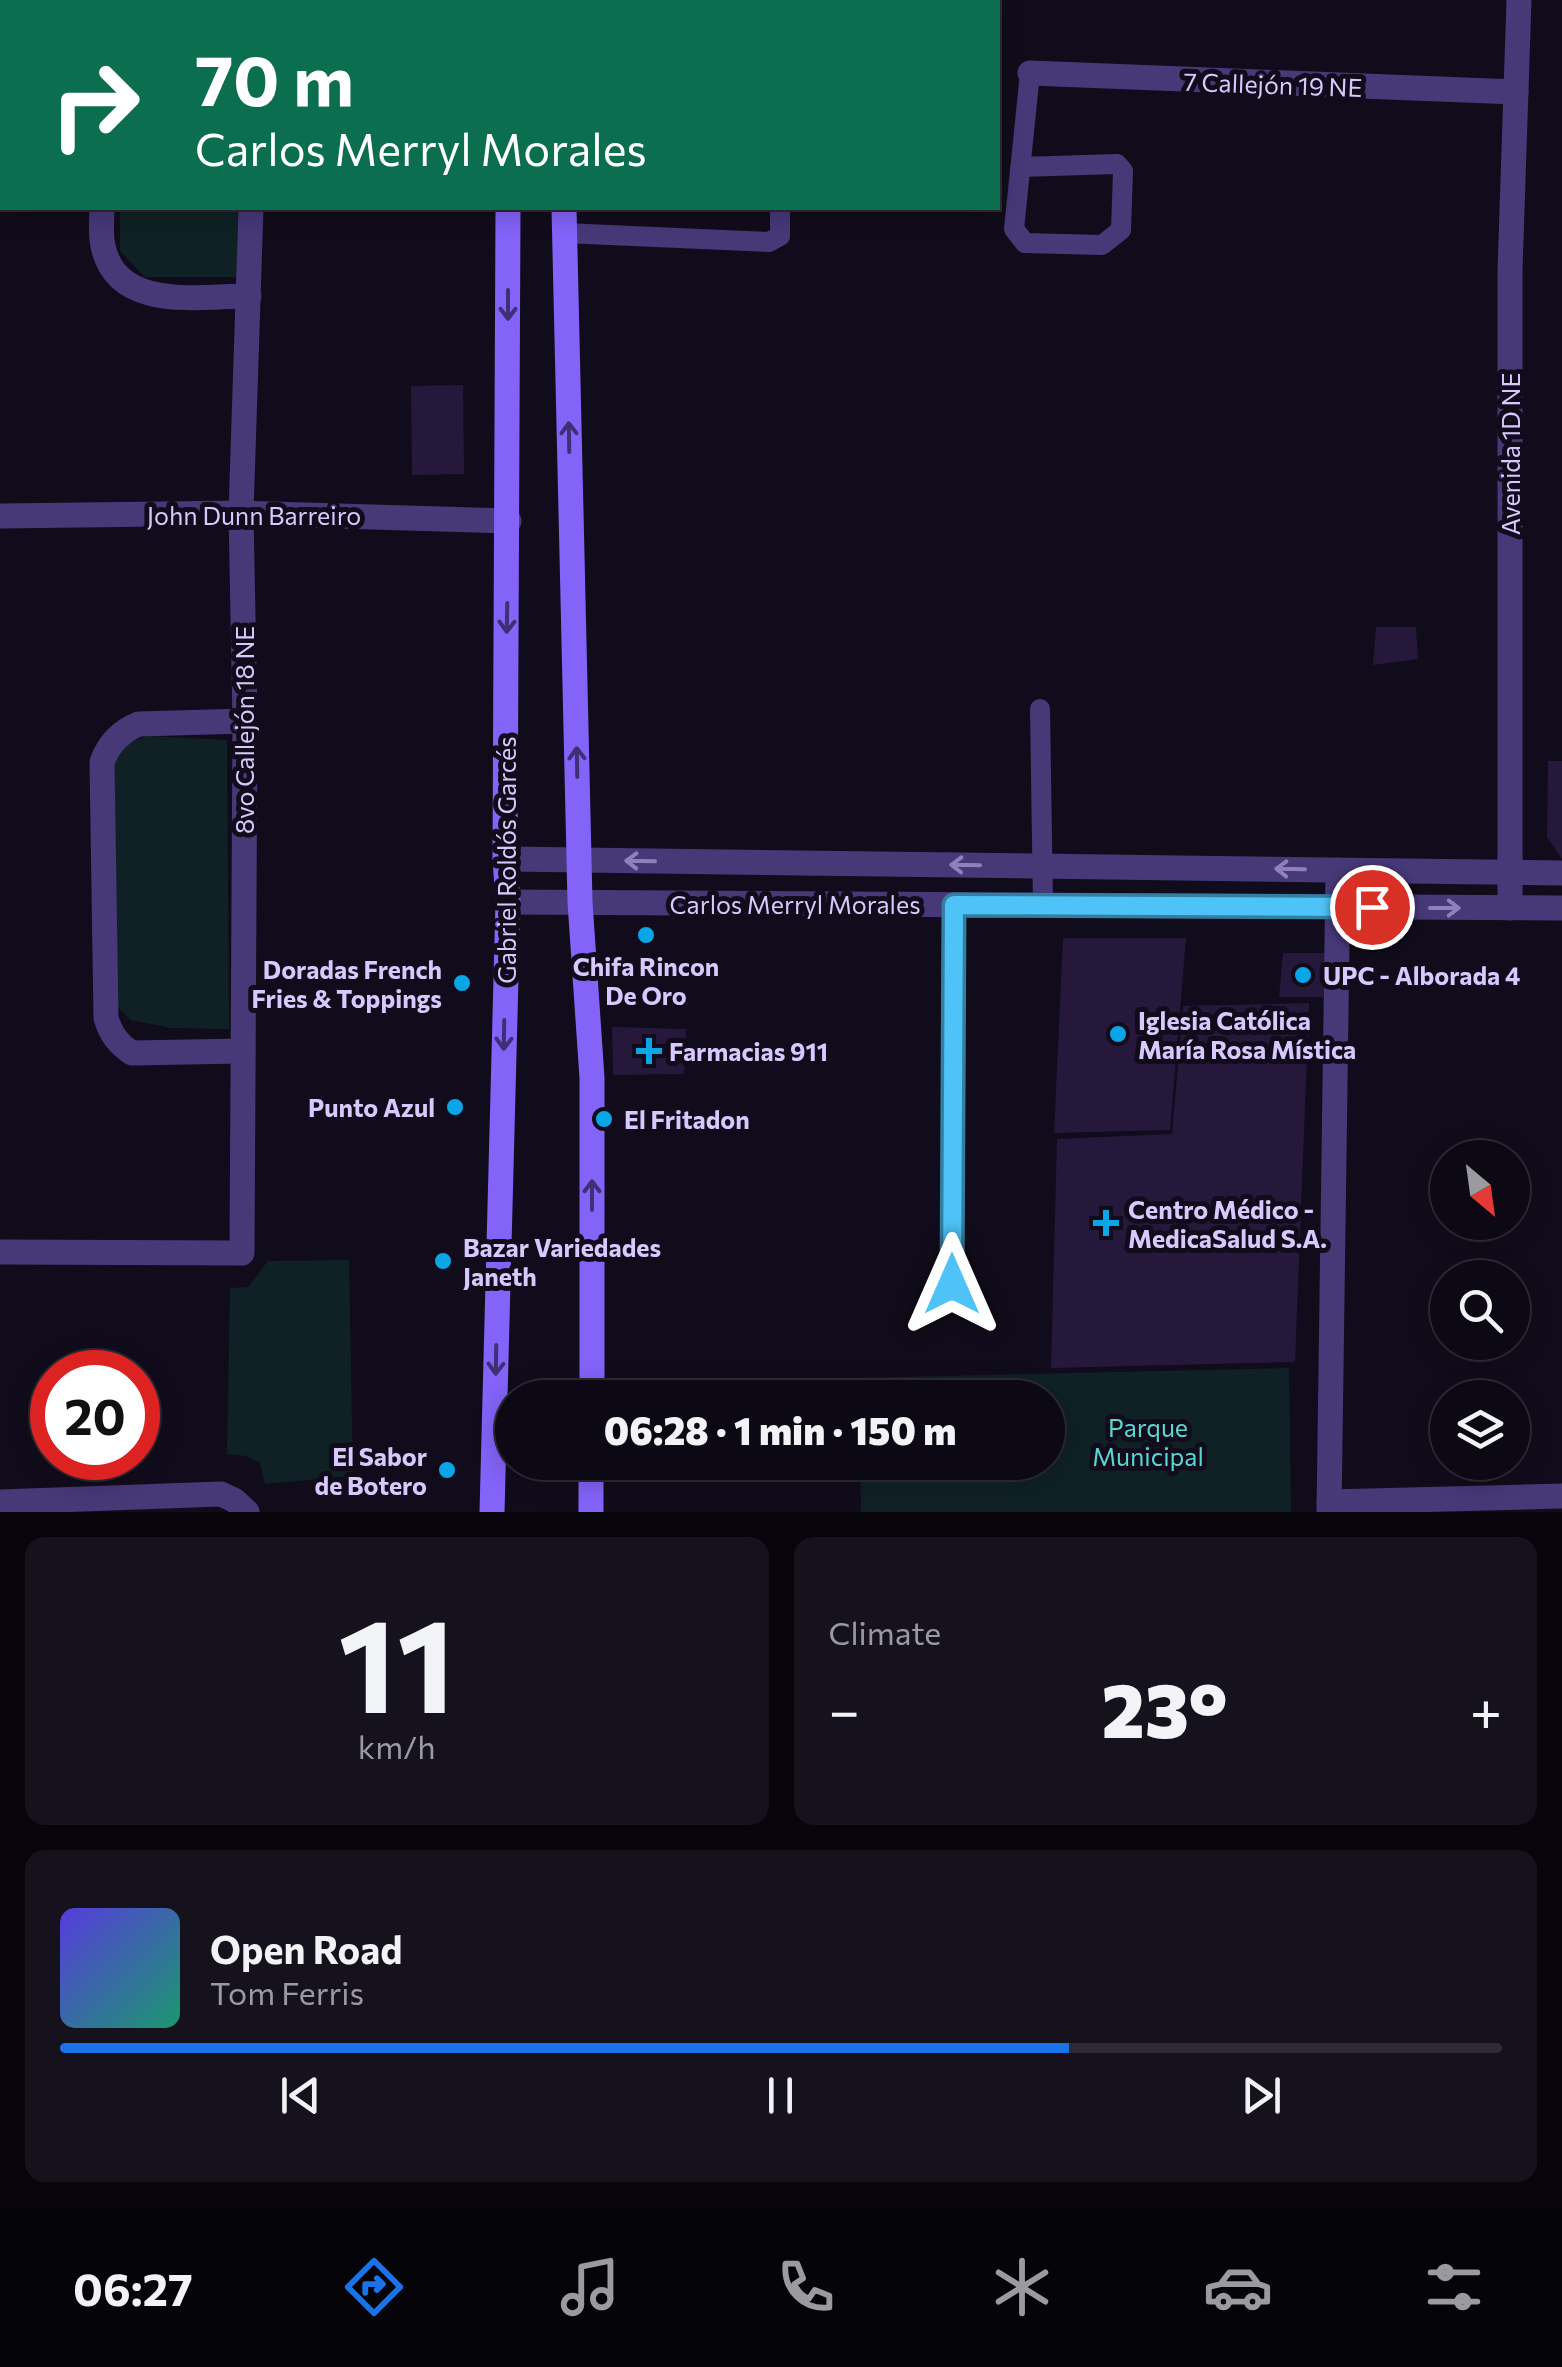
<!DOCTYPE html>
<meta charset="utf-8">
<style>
body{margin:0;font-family:Commissioner,sans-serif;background:#16121d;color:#f1f3f6;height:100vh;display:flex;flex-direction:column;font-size:38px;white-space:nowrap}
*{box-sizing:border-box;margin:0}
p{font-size:32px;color:#9a9aa0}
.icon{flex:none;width:55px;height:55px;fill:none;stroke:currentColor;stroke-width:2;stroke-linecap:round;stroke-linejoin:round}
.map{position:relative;height:1512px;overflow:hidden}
.sheet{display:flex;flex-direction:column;gap:25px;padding:25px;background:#07050b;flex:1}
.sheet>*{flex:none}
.banner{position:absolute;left:0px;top:0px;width:1000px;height:210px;box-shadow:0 5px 25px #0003,0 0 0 2px #2d2a34;background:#0b6e4f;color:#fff;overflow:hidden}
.needle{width:65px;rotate:151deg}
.controls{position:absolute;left:1430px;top:1140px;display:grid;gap:20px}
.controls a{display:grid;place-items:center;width:100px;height:100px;border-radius:50%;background:#0d0914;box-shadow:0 5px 25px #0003,0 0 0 2px #2d2a34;font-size:50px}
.speed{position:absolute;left:30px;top:1350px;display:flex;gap:20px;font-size:50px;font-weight:700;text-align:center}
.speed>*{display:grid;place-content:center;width:130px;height:130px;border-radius:50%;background:#0d0914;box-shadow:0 5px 25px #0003,0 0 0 2px #2d2a34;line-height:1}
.speed .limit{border:15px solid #d22;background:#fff;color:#111}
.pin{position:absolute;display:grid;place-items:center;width:85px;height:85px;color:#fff;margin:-42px;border:5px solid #fff;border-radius:50%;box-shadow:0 2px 10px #0007}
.me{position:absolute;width:110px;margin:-55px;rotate:0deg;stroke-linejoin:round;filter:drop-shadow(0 0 8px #0008)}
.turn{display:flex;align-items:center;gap:35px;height:210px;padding:0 30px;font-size:45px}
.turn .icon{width:130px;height:130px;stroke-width:2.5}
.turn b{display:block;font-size:70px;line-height:85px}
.big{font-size:75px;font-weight:800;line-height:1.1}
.sheet .tile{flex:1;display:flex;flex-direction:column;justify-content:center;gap:15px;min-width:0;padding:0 35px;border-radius:20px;background:#16121d}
.sheet .dial{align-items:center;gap:0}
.dial b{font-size:130px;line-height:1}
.song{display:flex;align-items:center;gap:30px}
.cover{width:120px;height:120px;border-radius:15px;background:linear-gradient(135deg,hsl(250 70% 55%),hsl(160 70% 35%))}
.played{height:10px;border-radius:5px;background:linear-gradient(90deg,#1a73e8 70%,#2d2a34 70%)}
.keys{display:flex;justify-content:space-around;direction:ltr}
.heat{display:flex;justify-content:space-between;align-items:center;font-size:55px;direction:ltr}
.sheet .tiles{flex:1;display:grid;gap:25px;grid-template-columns:1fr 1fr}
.tile:last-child{grid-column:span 2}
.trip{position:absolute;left:495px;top:1380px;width:570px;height:100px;border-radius:50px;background:#0d0914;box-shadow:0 5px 25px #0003,0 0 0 2px #2d2a34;font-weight:800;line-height:100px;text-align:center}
.dock{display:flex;height:160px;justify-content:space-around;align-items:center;background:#050408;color:#9a9aa0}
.dock .icon{width:70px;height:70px}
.dock .on{color:#1a73e8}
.dock b{font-size:45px;color:#f1f3f6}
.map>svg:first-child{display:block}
</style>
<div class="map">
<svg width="1562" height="1512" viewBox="0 0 1562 1512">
<rect width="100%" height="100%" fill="#110c1b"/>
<g fill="#0f2125">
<path d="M120,208h118l-1,69h-92l-25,-26z"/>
<path d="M148,736l79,4 2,289 -58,-1 -40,-8 -17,-16 -4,-239 13,-20z"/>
<path d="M349,1260l4,216 -88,8 -5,-21 -14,-7 -19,-2 3,-166 18,-1 20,-26z"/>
<path d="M1289,1368l2,144h-430l-1,-49 188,-1v-64l-189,-1 -1,-19z"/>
</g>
<g fill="#26183b">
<path d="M463,385l1,89 -52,1 -1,-89z"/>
<path d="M1376,627h40l2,32 -45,6z"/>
<path d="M1548,761h14v98l-15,-22z"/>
<path d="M1063,938h123l-16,192 -116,3z"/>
<path d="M1283,953h44l-4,44h-44z"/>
<path d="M1309,1003l-14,359 -244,6 6,-229 115,-5 11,-128z"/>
<path d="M612,1027l74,2 -2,45 -71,1z"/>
</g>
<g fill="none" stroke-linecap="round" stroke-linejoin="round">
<g stroke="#473878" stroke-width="20">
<path d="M1020,167l97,-3 6,7 -2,59 -19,15 -77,-2 -11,-14 16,-156"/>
<path d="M564,233l205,9 11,-6v-28"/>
<path d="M1040,709l3,196"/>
<path d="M952,1284l2,-379"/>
</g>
<g stroke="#473878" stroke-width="25">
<path d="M113,2l2,-2"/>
<path d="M254,2v-2"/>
<path d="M1030,73l486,19"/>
<path d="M102,208c0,12 -2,26 1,38 14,66 96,50 146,50"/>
<path d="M0,516l241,-3 268,8"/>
<path d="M1510,908v-638l9,-270"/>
<path d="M243,1051l-111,2c-15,-10 -21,-19 -26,-35l-4,-256c7,-19 19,-31 37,-38l106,-3"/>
<path d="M0,1252l242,1 3,-532 -4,-208 10,-305"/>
<path d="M0,1502l221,-8 13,6 13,12"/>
<path d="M1329,1502l233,-6"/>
<path d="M1329,1512l9,-642"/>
</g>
<g stroke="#473878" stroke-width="25">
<path d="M505,859l1057,14"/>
<path d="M508,902l1054,6"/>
</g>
<g stroke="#8463f9" stroke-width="25">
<path d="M508,0v2"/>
<path d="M563,2l1,-2"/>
<path d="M564,208l16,694 12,176v320"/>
<path d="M492,1512l16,-610 -3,-43 3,-651"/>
<path d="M591,1512v-50"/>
</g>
</g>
<defs><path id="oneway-shaft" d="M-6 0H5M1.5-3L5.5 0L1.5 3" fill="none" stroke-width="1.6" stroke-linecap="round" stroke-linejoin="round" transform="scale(2.5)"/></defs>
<g stroke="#3f2f74">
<use href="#oneway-shaft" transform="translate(508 305) rotate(90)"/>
<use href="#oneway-shaft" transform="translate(569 437) rotate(-91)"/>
<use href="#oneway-shaft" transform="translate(507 618) rotate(91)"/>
<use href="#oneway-shaft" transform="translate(577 762) rotate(-91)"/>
<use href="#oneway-shaft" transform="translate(504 1035) rotate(91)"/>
<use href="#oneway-shaft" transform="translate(592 1195) rotate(-90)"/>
<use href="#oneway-shaft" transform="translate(496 1360) rotate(91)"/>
</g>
<g stroke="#9080ba">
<use href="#oneway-shaft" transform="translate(640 861) rotate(-179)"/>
<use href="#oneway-shaft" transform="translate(965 865) rotate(-179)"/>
<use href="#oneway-shaft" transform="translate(1290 869) rotate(-179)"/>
<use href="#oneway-shaft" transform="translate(1445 908)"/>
</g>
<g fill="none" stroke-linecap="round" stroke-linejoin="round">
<defs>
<path id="route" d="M952,1284l2,-379 418,2"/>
</defs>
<use href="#route" stroke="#337fa1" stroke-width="25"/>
<use href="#route" stroke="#4fc3f7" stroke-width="18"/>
</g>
<g fill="#09a6e7" stroke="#110c1b" stroke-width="4">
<circle cx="646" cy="935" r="10"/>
<circle cx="1303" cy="975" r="10"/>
<circle cx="462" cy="983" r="10"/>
<circle cx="1118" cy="1034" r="10"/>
<path d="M644 1036h10v10h10v10h-10v10h-10v-10h-10v-10h10z"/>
<circle cx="455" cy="1107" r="10"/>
<circle cx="604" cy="1119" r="10"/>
<path d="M1101 1208h10v10h10v10h-10v10h-10v-10h-10v-10h10z"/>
<circle cx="443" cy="1261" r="10"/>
<circle cx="447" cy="1470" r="10"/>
</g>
<g text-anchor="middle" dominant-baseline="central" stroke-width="10" stroke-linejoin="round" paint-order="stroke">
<g font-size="25" fill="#d8c8fd" stroke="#110c1b">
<text transform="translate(1273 84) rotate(2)">7 Callejón 19 NE</text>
<text transform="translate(1510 454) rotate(-90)">Avenida 1D NE</text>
<text x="254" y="515">John Dunn Barreiro</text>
<text transform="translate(244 730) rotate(-90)">8vo Callejón 18 NE</text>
<text transform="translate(506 860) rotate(-90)">Gabriel Roldós Garcés</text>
<text x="795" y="904">Carlos Merryl Morales</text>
</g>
<g font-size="25" font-weight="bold" fill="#d8c8fd" stroke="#110c1b" text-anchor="start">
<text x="646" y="966" text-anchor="middle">Chifa Rincon<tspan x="646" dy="29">De Oro</tspan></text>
<text x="442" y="969" text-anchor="end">Doradas French<tspan x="442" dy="29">Fries &amp; Toppings</tspan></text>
<text x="1323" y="975">UPC - Alborada 4</text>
<text x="1138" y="1020">Iglesia Católica<tspan x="1138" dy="29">María Rosa Mística</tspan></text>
<text x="669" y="1051">Farmacias 911</text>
<text x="435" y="1107" text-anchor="end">Punto Azul</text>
<text x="624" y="1119">El Fritadon</text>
<text x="1128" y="1209">Centro Médico -<tspan x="1128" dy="29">MedicaSalud S.A.</tspan></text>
<text x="463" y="1247">Bazar Variedades<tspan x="463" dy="29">Janeth</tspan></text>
<text x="427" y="1456" text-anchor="end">El Sabor<tspan x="427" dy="29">de Botero</tspan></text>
</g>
<g font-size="25" fill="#58d8d1" stroke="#110c1b">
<text x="1148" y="1427">Parque<tspan x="1148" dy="29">Municipal</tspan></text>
</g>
</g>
</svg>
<div class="controls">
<a><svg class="needle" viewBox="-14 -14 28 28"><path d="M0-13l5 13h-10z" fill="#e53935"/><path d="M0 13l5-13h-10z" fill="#9a9aa0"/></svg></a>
<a><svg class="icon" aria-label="search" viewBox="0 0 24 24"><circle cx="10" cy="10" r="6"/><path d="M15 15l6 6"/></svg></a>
<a><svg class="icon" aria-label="layers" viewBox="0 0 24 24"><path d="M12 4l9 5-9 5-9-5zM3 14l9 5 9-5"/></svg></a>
</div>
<div class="speed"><div class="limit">20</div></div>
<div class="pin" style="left:1372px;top:907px;background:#d93025"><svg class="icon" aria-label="arrive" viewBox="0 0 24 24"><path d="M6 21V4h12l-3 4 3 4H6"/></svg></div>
<svg class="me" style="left:952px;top:1284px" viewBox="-20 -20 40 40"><path d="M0-17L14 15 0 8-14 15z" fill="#4fc3f7" stroke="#fff" stroke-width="4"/></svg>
<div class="trip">06:28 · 1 min · 150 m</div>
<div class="banner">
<div class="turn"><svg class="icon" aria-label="right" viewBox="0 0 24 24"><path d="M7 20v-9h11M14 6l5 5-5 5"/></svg><div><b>70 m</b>Carlos Merryl Morales</div></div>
</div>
</div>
<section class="sheet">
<div class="tiles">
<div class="tile dial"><b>11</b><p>km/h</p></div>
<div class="tile"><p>Climate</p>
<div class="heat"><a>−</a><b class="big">23°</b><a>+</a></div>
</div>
<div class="tile">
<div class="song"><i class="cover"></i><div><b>Open Road</b><p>Tom Ferris</p></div></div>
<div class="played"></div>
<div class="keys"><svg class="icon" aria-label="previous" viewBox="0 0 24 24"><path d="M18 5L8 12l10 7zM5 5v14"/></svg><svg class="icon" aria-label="pause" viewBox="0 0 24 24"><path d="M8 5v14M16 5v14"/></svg><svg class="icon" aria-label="next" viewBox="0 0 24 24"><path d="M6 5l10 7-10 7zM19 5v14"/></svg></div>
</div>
</div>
</section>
<nav class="dock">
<b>06:27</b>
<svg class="icon on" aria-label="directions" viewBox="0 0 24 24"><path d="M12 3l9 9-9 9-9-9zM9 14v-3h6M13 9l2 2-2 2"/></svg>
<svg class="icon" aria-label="music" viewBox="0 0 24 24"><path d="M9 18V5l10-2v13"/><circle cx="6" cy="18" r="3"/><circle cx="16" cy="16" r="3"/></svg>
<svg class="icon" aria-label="phone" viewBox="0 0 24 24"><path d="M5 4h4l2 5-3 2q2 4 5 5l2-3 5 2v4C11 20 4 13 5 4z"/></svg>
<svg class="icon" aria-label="climate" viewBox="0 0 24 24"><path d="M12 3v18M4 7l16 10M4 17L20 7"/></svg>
<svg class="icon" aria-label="car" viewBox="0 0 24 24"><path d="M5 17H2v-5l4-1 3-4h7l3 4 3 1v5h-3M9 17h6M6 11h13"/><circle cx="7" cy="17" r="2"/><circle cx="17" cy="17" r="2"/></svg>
<svg class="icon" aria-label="filters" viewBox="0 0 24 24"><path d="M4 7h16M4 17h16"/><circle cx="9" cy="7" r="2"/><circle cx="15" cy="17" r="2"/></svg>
</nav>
